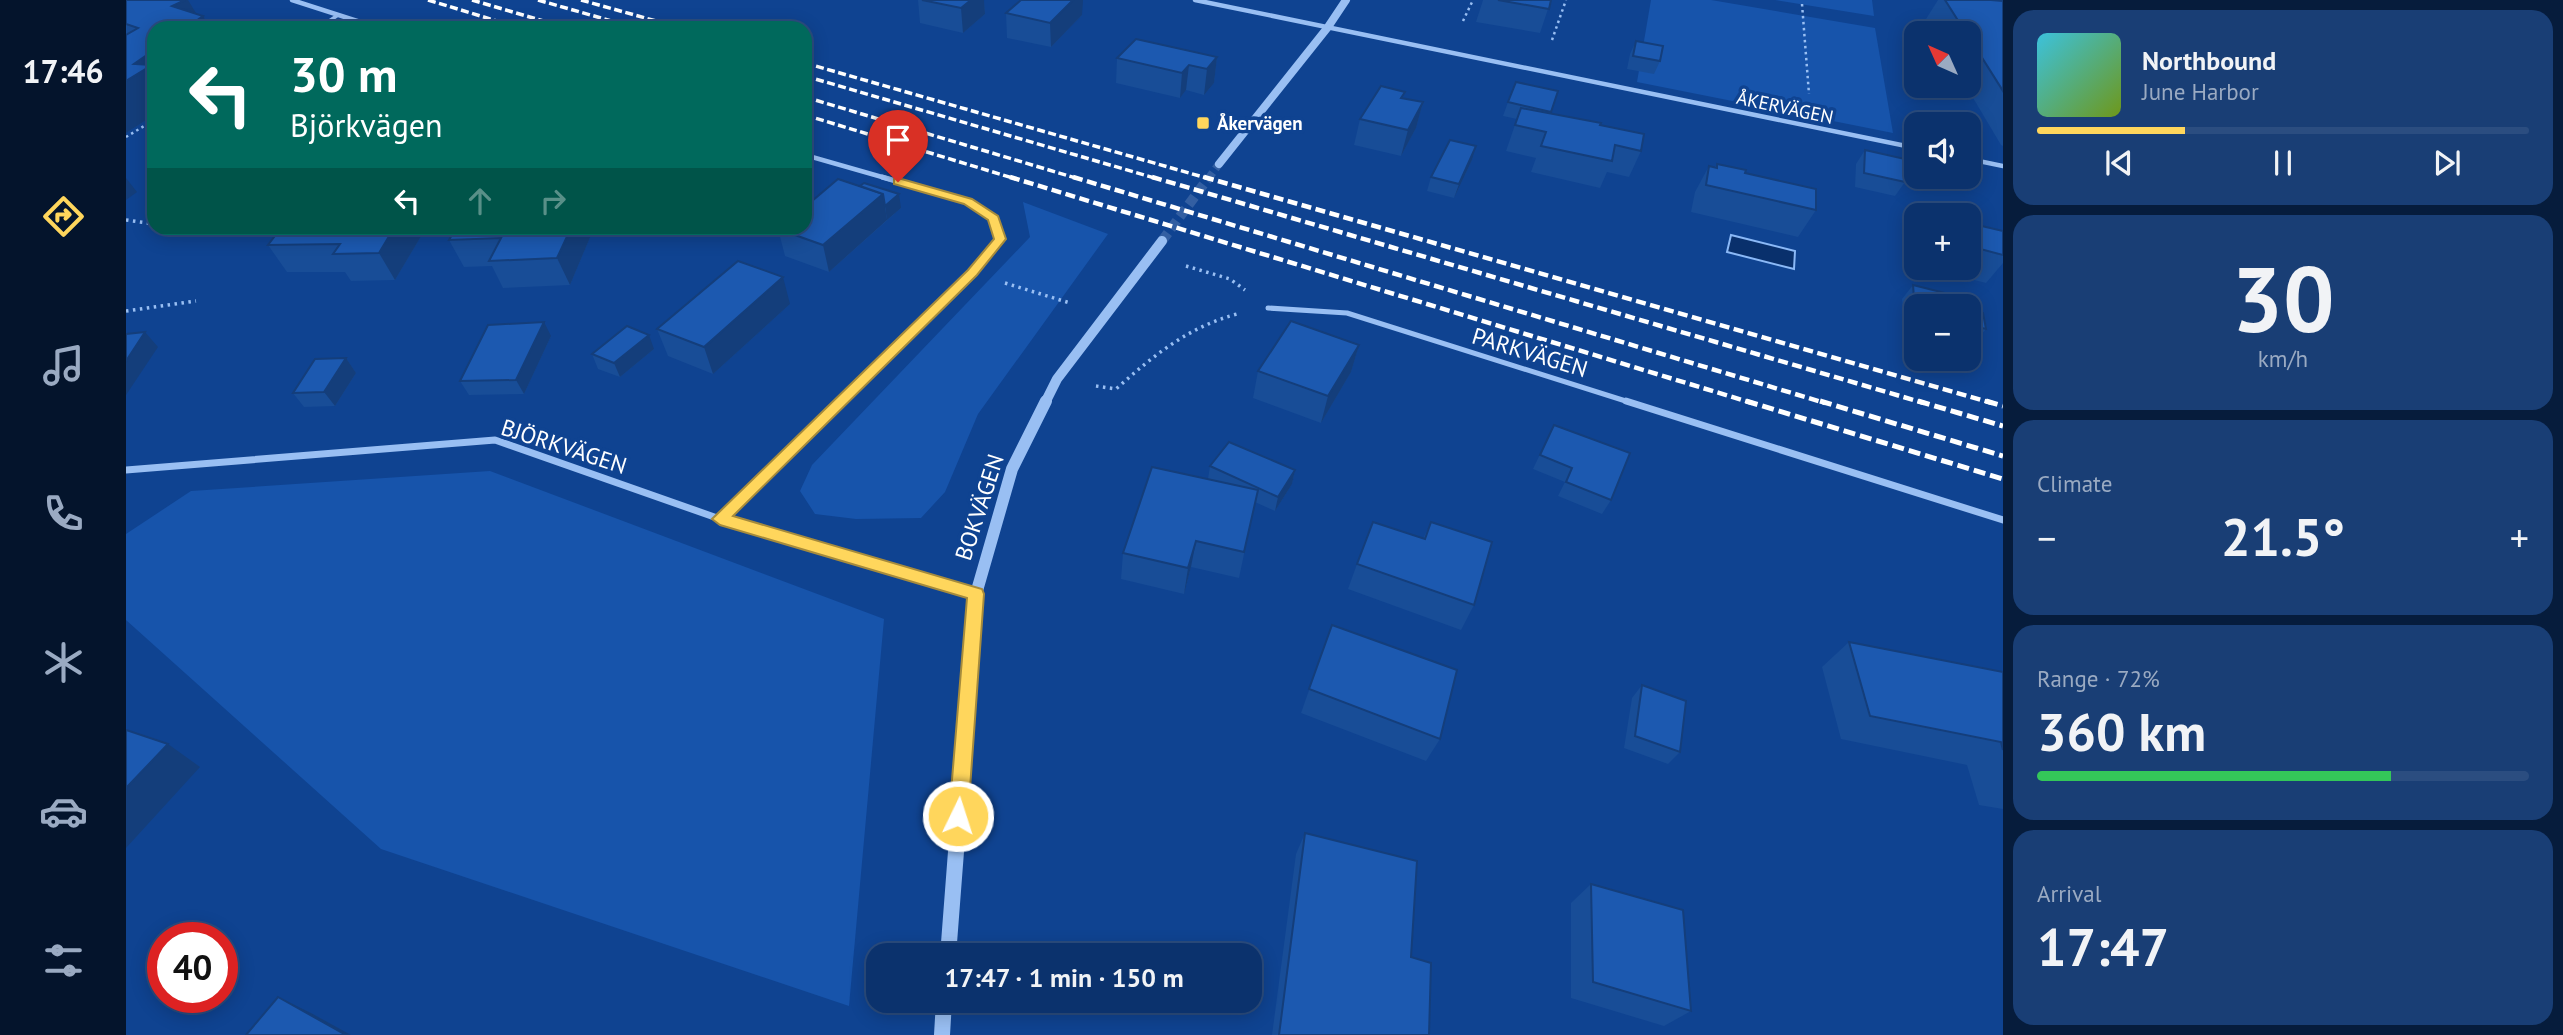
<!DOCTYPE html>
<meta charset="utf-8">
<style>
body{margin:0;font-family:"PT Sans",sans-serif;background:#193e75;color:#f1f3f6;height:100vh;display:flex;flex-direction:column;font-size:26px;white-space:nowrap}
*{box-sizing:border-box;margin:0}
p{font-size:23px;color:#9aaac2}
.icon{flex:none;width:38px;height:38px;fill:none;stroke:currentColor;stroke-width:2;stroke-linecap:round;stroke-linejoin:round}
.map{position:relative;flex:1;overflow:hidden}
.sheet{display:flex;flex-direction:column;gap:10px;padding:10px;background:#061c3c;width:560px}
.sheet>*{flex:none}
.banner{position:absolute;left:21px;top:21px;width:665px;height:214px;border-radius:21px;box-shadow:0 4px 18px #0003,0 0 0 2px #2b4d80;background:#00695c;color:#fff;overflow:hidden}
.needle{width:46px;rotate:315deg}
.buttons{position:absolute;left:1778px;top:21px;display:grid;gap:14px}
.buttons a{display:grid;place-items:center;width:77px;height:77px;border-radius:14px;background:#0b326d;box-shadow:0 4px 18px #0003,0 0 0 2px #2b4d80;font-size:35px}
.speed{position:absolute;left:21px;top:922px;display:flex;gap:14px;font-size:35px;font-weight:700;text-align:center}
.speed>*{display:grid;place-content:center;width:91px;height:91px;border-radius:50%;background:#0b326d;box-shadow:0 4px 18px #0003,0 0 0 2px #2b4d80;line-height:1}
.speed .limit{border:10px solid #d22;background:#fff;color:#111}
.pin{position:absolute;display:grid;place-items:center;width:60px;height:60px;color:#fff;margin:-72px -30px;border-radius:50% 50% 50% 0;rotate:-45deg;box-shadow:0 0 7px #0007}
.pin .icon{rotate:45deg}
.me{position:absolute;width:77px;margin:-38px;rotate:4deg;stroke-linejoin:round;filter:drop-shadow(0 0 5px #0008)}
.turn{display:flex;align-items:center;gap:24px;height:147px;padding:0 28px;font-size:32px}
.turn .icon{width:91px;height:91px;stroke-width:2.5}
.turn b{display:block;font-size:49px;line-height:60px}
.lanes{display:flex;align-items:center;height:66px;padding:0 28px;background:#0003;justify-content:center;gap:35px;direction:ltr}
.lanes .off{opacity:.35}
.big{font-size:52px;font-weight:800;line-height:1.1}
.sheet .widget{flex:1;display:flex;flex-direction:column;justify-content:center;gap:10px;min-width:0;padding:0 24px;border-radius:21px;background:#193e75}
.sheet .dial{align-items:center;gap:0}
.dial b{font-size:91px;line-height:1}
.song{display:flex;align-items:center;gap:21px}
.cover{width:84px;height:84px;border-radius:10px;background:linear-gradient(135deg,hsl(190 70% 55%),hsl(80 70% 35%))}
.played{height:7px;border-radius:4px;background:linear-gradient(90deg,#ffd65c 30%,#2b4d80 30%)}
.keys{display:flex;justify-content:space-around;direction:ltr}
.heat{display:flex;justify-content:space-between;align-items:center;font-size:38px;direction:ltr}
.charge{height:10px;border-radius:5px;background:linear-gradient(90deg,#34c759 72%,#2b4d80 0)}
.trip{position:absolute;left:740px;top:943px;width:396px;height:70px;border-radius:21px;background:#0b326d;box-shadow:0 4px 18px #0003,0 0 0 2px #2b4d80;font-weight:800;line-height:70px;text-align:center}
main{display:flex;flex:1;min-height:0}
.menu{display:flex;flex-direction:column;width:126px;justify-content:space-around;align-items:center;background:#04142c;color:#9aaac2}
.menu .icon{width:49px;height:49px}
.menu .selected{color:#ffd65c}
.menu b{font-size:32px;color:#f1f3f6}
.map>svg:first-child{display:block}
</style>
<main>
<nav class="menu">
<b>17:46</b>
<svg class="icon selected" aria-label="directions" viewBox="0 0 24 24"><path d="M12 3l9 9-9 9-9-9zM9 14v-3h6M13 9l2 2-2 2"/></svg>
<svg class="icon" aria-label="music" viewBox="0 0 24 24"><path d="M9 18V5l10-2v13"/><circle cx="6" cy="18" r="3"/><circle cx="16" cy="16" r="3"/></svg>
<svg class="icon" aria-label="phone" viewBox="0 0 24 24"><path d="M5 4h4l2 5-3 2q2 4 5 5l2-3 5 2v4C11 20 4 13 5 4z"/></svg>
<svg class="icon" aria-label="climate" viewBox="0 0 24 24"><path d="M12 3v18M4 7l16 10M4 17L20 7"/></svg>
<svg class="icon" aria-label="car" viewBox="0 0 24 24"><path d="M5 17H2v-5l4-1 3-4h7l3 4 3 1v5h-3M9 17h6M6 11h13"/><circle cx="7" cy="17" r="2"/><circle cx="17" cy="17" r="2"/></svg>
<svg class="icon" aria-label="filters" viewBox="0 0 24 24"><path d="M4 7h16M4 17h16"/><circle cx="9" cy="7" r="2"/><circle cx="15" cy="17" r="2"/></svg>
</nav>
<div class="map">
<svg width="1877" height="1035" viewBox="0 0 1877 1035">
<rect width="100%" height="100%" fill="#0f4391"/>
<g fill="#1754ab">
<path d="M1525,0h60l164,28 18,105 -256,-51z"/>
<path d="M1649,0h97l2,16z"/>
<path d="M897,202l85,32 -130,180 -33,78 -24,26 -65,1 -41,-5 -15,-23 12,-26 218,-228z"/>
<path d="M364,471l394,148 -35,387 -468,-157 -255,-229v-86l65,-43z"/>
</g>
<path fill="#09306c" stroke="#8bb9f7" stroke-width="2" d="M1605,235l64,16 -1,18 -67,-17z"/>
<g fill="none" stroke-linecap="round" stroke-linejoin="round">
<path stroke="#335fa2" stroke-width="8" stroke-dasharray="8 4.5" stroke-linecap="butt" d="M1082,179l11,-15"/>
<path stroke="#335fa2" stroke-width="10" stroke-dasharray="10 5" stroke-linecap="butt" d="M1036,241l47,-64"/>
<g stroke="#99bff3" stroke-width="2.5" stroke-dasharray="2.5 3.5" stroke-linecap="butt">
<path d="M1676,4l7,90"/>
<path d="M1337,21l10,-21"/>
<path d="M1426,40l14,-40"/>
<path d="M0,137l28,-17"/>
</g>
<g stroke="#99bff3" stroke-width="3.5" stroke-dasharray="2.5 4.5" stroke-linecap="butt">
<path d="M0,220l28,4"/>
<path d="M55,228l53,7"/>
<path d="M1060,266l44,13 15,11"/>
<path d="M879,283l65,20"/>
<path d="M0,311l70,-10"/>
<path d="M970,386l20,3c37,-33 72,-62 121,-75"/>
</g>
<path stroke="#99bff3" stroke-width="3.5" d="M193,28l19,-13"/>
<g stroke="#99bff3" stroke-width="4.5">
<path d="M166,0l87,28"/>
<path d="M1069,0l721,148"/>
<path d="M679,155l84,24"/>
<path d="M1843,159l34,7"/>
</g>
<g stroke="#99bff3" stroke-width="5">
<path d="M1142,308l79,5 285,90"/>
<path d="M713,403l133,-130 28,-34 -7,-21 -25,-16 -86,-25"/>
</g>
<g stroke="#99bff3" stroke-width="7">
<path d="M1500,401l377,119"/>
<path d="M0,470l369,-30 225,79 256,75"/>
<path d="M594,519l121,-118"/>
</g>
<path stroke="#99bff3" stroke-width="8" d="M1093,164l109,-137 18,-27"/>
<path stroke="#99bff3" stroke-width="10" d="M919,403l12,-24 105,-138"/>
<path stroke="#99bff3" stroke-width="12" d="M843,684l7,-90 36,-125 34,-68"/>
<g stroke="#99bff3" stroke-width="16">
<path d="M822,956l21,-274"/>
<path d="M816,1035l2,-34"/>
</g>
<g stroke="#fff" stroke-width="3.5" stroke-dasharray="8 3.5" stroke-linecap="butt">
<path d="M302,0l92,28"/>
<path d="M346,0l95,28"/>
<path d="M412,0l98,28"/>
<path d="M455,0l100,28"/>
<path d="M679,63l405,116"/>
<path d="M679,76l353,103"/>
<path d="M679,97l274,82"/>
<path d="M679,115l211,64"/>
</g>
<g stroke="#fff" stroke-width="4.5" stroke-dasharray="10 4.5" stroke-linecap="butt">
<path d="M884,177l742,226"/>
<path d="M947,177l752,226"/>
<path d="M1026,177l772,226"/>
<path d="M1078,177l788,226"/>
</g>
<g stroke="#fff" stroke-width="5" stroke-dasharray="12 5" stroke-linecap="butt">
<path d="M1620,401l257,78"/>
<path d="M1694,401l183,55"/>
<path d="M1792,401l85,25"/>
<path d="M1860,401l17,5"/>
</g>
</g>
<g fill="#184d97">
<path d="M0,0l77,16 8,12h-57v87l-28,18z"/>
<path d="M792,0h66l1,14 -22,19 -43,-10z"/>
<path d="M1357,0h68l-11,33 -64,-11z"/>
<path d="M1812,0h53l12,1v145l-2,-1 -35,-59h3v-53h-35l-8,-14z"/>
<path d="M880,13l76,2 -31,32 -44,-9z"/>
<path d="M1510,41l24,20 -6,13 -27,-5 3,-15z"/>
<path d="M1091,57l-3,26 -10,12 -18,-5 -6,8 -64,-15 1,-25z"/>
<path d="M1432,91l-8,22 50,12 41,26 -12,26 -22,-5 -7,16 -69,-16 5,-14 -30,-7 11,-32 -14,-3 5,-14z"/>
<path d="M1277,98l20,4 -7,26 -15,28 -47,-11 6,-26z"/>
<path d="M1350,146l-4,14 -18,38 -27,-7 4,-14z"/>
<path d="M1739,150l40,32 -10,14 -40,-9 1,-23z"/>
<path d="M1591,164l28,9 71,37 -18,27 -107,-25 4,-20 14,-26 6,1z"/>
<path d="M712,179l63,29 -72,64 -44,-16 -7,-27z"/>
<path d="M1843,223l34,8v32l-17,20 -59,-15h42z"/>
<path d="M155,228h145l-31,52 -44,1 -6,-9h-58l-19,-27z"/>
<path d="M330,228h138l-24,57 -67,3 -11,-22 -28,1 -15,-27z"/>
<path d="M1787,285l3,21v23l-12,-3 -2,-27z"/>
<path d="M664,304l-77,70 -45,-18 -11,-27z"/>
<path d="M1843,309l17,20 -12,14 -5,-1z"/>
<path d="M425,336l-27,58 -55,1 -9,-14z"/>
<path d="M1233,345l-8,27 -30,51 -68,-25 5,-27z"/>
<path d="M528,349l-34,28 -22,-8 -6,-15z"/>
<path d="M220,358l10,15 -21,33 -31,1 -11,-14z"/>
<path d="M1428,425l57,75 -9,14 -44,-18 7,-14 -32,-13z"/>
<path d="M1084,466l85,4 -3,14 -17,27 -20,-9 -16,76 -48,-11 -7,27 -63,-15 2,-26 85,-74z"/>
<path d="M1305,522l43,83 -13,25 -113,-41 9,-25 66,-25z"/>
<path d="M1206,625l108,114 -14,22 -125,-48z"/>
<path d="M1723,642l154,30v137l-24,-4 -12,-40 -126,-26 -19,-72z"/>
<path d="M1516,685l38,67 -12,12 -44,-16 8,-50z"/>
<path d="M1179,833l106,124 18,78h-157l24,-181z"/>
<path d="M1465,884l100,127 -27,15 -93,-28v-95z"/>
</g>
<g fill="#143e7b">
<path d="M59,0h3l11,18 4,-2 8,12h-25l-14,-22z"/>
<path d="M845,0h13l1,14 -22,19 -2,-25z"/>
<path d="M947,0h10l-1,15 -31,32 -1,-24z"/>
<path d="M28,50v65l-28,18v-52l8,-17z"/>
<path d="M1091,57l-3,26 -10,12 3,-26z"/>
<path d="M1063,65l-3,25 -6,8 2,-25z"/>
<path d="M1297,102l-7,26 -15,28 7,-26z"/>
<path d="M1350,146l-4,14 -18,38 5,-14z"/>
<path d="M0,178l11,14 -11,8z"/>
<path d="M757,194l4,26 -58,52 -6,-27z"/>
<path d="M773,194l2,14 -14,12 -2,-14z"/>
<path d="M268,228h32l-31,52 -16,-27z"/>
<path d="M445,228h23l-24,57 -13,-27z"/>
<path d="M657,277l7,27 -77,70 -9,-27z"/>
<path d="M418,322l7,14 -27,58 -8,-14z"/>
<path d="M19,332l13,15 -32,48v-34z"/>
<path d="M523,335l5,14 -34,28 -6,-14z"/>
<path d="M1233,345l-8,27 -30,51 7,-27z"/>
<path d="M220,358l10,15 -21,33 -11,-14z"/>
<path d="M1169,470l-3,14 -17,27 3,-14z"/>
<path d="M1070,541l-5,26 -7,27 4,-26z"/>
<path d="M42,744l32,23 -74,81v-60z"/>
<path d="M152,997l33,16 40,22h-5z"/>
</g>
<g fill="#1c59b0" stroke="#143e7b" stroke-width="2">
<path d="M0,0h59l-13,6 31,10 -17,12h-32v22l-20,14 18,1 -26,16v-46l12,-7 -12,-4z"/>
<path d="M796,0h49l-10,8z"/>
<path d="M895,0h52l-23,23 -44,-10z"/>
<path d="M1372,0h53l-2,9z"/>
<path d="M1819,0h46l12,1v90l-34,-54v-4h-3z"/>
<path d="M182,25l11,3h-17z"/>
<path d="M1010,39l81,18 -10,12 -18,-4 -7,8 -65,-15z"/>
<path d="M1510,41l27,5 -3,15 -27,-5z"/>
<path d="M1390,82l42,9 -7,21 -43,-10z"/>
<path d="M1255,86l24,6 -4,6 22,4 -15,28 -48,-11z"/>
<path d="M1395,108l80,15 -1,2 44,9 -3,17 -26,-6 -3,16 -71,-15 5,-14 -31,-7z"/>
<path d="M1324,140l26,6 -17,38 -28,-7z"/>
<path d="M1739,150l40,9v23l-41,-9z"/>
<path d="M1591,164l29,6 -1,3 71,16v21l-110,-25 3,-19 8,2z"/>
<path d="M712,179l45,15 -60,51 -45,-16 2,-1h25v-21z"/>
<path d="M738,183l35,11 -14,12 -2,-12 -23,-8z"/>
<path d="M1843,223l34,8v24l-34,-9z"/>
<path d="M155,228h113l-15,25 -46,1 7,-10 -72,1z"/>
<path d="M330,228h115l-14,30 -68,3 12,-23 -52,2z"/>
<path d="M612,261l45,16 -79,70 -47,-18z"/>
<path d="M1787,285l32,8 2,11 10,2h-41v6l-1,-1z"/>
<path d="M1843,309l14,4 3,16 -17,-4z"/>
<path d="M1165,321l68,24 -31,51 -70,-25z"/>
<path d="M418,322l-28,58 -56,1 28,-56z"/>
<path d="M501,326l22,9 -35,28 -22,-9z"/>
<path d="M19,332l-19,29v-27z"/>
<path d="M220,358l-22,34 -31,1 22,-34z"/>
<path d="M1428,425l76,28 -19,47 -45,-18 6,-14 -32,-13z"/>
<path d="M1103,442l66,28 -17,27 -68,-31z"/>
<path d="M1026,467l106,23 -14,62 -48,-11 -8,27 -65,-15z"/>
<path d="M1247,522l52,17 6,-17 61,20 -18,63 -117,-41z"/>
<path d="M1206,625l125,45 -17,69 -131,-50z"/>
<path d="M1723,642l154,30v78l-2,-8 -131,-26z"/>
<path d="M1516,685l44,16 -6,51 -45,-16z"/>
<path d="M0,730l42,14 -42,44z"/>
<path d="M1179,833l112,28 -6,96 20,6 -2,72h-150z"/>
<path d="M1465,884l92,26 8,101 -98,-29z"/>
<path d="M152,997l68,38h-100z"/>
</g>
<path fill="#ffd65c" stroke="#a68b3c" stroke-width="2" d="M772,178l74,21 26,17 8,23 -29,36 -244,241 249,73 2,5 -16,222 -3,7 -7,3 -7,-3 -2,-7 18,-218 -247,-73 -8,-6 256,-249 26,-31 -6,-19 -24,-16 -70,-20v-5z"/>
<rect fill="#ffd65c" stroke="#0f4391" stroke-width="2.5" x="1070" y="116" width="14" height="14" rx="3.5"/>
<g text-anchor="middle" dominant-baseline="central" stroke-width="7" stroke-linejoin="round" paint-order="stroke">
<g font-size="19" fill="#fff" stroke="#0f4391">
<text transform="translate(1659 107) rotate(12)">ÅKERVÄGEN</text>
</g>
<g font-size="19" font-weight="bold" fill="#fff" stroke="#0f4391" text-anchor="start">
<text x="1091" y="123">Åkervägen</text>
</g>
<g font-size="23" fill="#fff" stroke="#0f4391">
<text transform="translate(1404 352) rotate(17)">PARKVÄGEN</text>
<text transform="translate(438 446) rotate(18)">BJÖRKVÄGEN</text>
<text transform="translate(853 507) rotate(-72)">BOKVÄGEN</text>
</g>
</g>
</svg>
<div class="buttons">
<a><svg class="needle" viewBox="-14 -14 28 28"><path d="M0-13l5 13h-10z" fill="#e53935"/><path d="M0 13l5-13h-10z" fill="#9aaac2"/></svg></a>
<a><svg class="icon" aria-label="sound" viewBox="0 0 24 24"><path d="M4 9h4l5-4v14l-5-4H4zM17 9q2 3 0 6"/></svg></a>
<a>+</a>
<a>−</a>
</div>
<div class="speed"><div class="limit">40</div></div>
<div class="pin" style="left:772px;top:182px;background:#d93025"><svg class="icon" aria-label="arrive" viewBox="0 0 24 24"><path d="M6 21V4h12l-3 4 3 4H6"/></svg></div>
<svg class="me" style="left:832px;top:816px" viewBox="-20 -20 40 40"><circle r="17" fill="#ffd65c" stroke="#fff" stroke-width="3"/><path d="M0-11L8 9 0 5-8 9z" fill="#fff"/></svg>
<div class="trip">17:47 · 1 min · 150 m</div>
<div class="banner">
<div class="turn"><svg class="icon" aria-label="left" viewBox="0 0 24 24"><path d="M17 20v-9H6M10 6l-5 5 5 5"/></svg><div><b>30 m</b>Björkvägen</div></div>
<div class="lanes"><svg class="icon" aria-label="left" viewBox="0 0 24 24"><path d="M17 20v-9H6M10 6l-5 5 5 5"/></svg><svg class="icon off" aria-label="ahead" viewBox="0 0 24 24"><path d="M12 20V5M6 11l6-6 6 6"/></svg><svg class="icon off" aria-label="right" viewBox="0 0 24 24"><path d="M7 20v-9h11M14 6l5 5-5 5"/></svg></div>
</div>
</div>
<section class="sheet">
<div class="widget">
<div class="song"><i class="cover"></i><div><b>Northbound</b><p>June Harbor</p></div></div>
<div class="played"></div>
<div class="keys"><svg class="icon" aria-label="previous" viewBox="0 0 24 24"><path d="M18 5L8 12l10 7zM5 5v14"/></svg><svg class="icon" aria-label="pause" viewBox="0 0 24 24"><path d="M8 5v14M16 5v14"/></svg><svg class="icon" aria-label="next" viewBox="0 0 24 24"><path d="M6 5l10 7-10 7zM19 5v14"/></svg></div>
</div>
<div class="widget dial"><b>30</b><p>km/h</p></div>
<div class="widget"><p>Climate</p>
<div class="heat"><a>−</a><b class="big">21.5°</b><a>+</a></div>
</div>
<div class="widget"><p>Range · 72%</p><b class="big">360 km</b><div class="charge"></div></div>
<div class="widget"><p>Arrival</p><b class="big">17:47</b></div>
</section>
</main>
